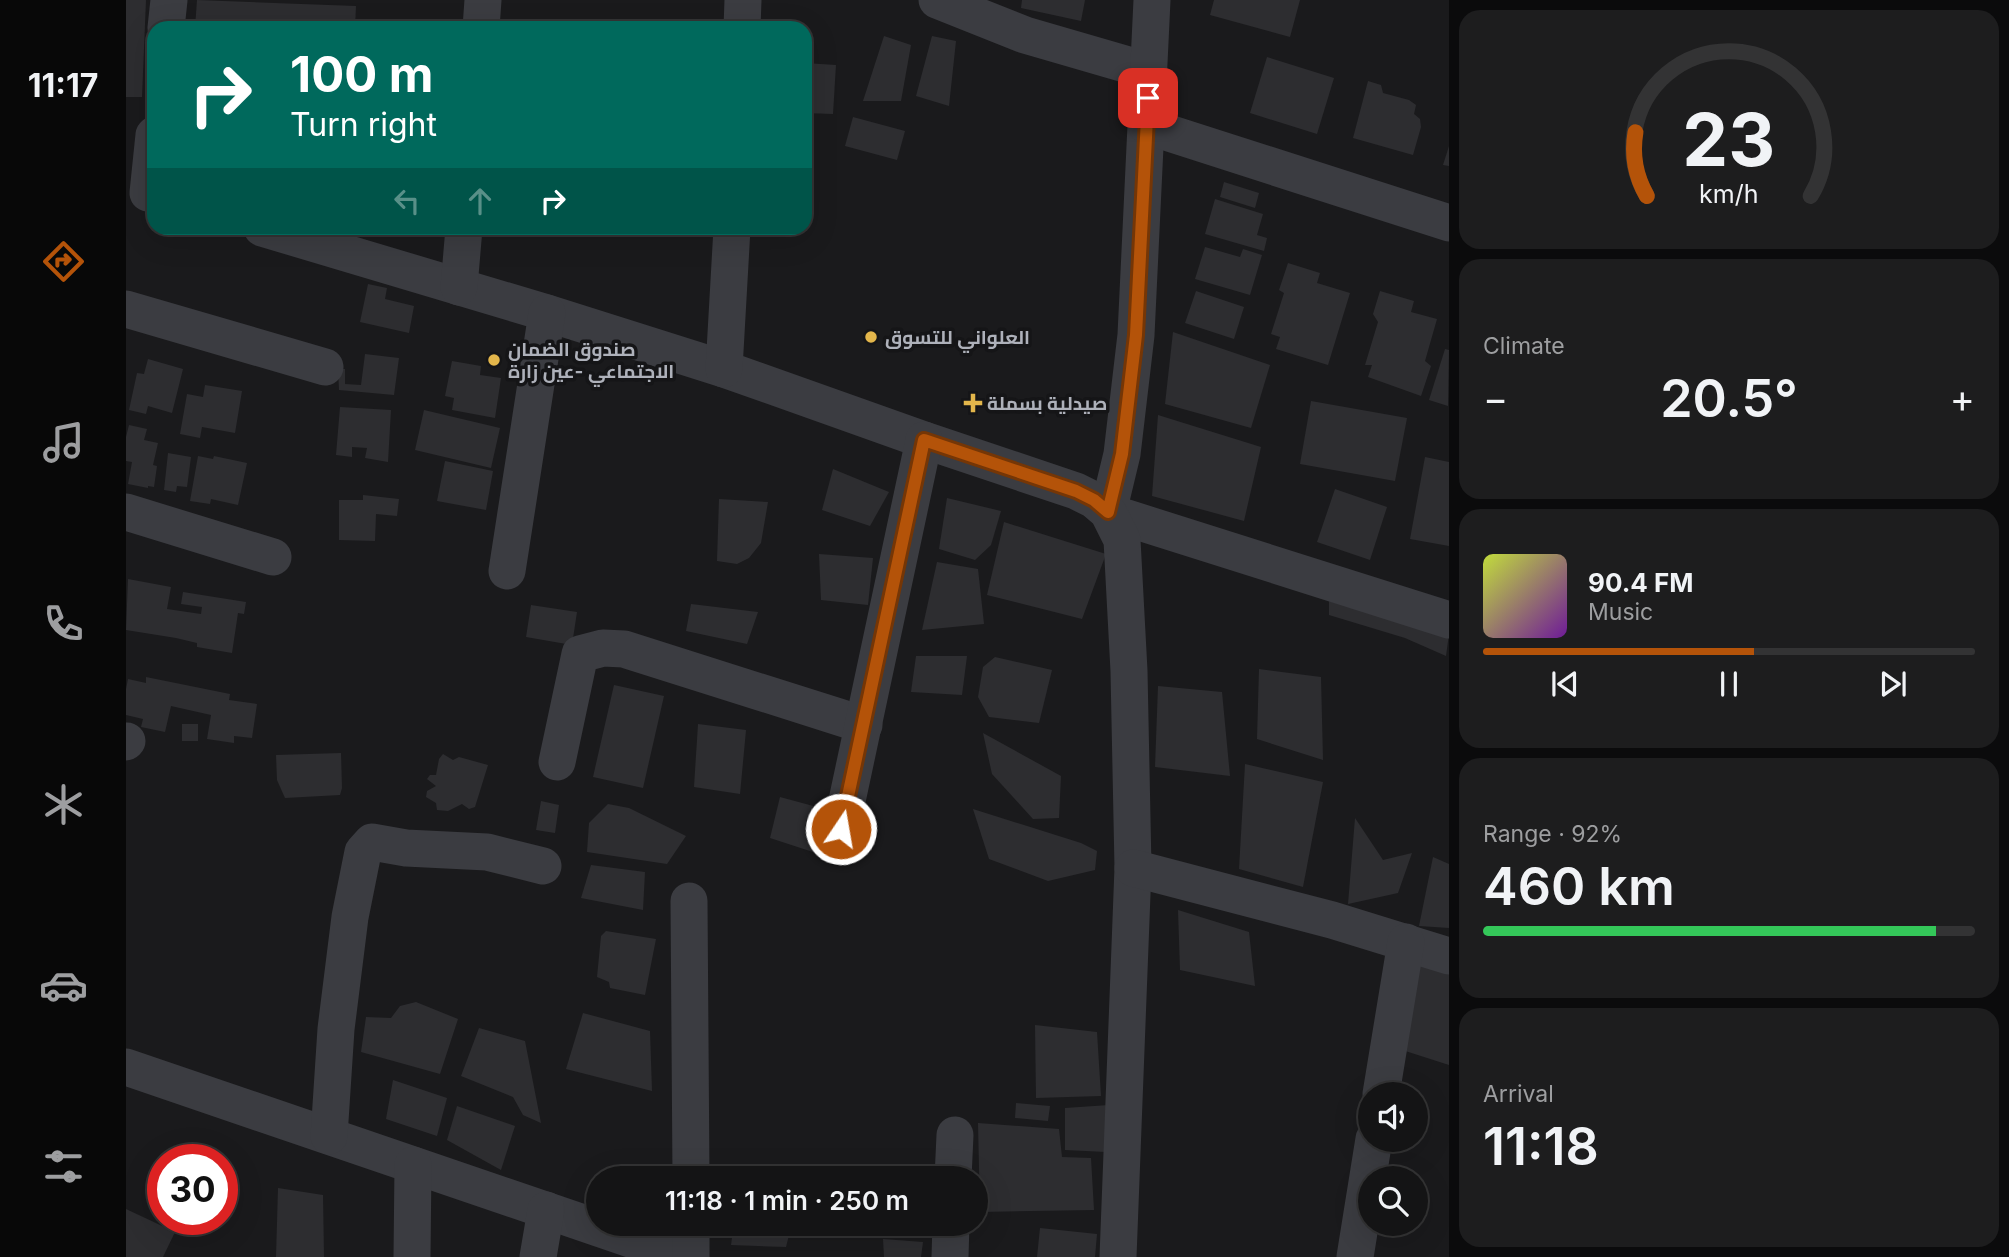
<!DOCTYPE html>
<meta charset="utf-8">
<style>
body{margin:0;font-family:Inter,Cairo,sans-serif;background:#1d1d1e;color:#f1f3f6;height:100vh;display:flex;flex-direction:column;font-size:26px;white-space:nowrap}
*{box-sizing:border-box;margin:0}
p{font-size:23px;color:#9d9ea0}
.icon{flex:none;width:38px;height:38px;fill:none;stroke:currentColor;stroke-width:2;stroke-linecap:round;stroke-linejoin:round}
.map{position:relative;flex:1;overflow:hidden}
.side{display:flex;flex-direction:column;gap:10px;padding:10px;background:#0b0b0c;width:560px}
.side>*{flex:none}
.top-card{position:absolute;left:21px;top:21px;width:665px;height:214px;border-radius:21px;box-shadow:0 7px 28px #0002,0 0 0 2px #333334;background:#00695c;color:#fff;overflow:hidden}
.fabs{position:absolute;left:1232px;top:1082px;display:grid;gap:14px}
.fabs a{display:grid;place-items:center;width:70px;height:70px;border-radius:50%;background:#141415;box-shadow:0 7px 28px #0002,0 0 0 2px #333334;font-size:35px}
.speed{position:absolute;left:21px;top:1144px;display:flex;gap:14px;font-size:35px;font-weight:700;text-align:center}
.speed>*{display:grid;place-content:center;width:91px;height:91px;border-radius:50%;background:#141415;box-shadow:0 7px 28px #0002,0 0 0 2px #333334;line-height:1}
.speed .limit{border:10px solid #d22;background:#fff;color:#111}
.pin{position:absolute;display:grid;place-items:center;width:60px;height:60px;color:#fff;margin:-30px;border-radius:14px;box-shadow:0 4px 10px #0006}
.me{position:absolute;width:77px;margin:-38px;rotate:12deg;stroke-linejoin:round;filter:drop-shadow(0 0 5px #0008)}
.turn{display:flex;align-items:center;gap:24px;height:147px;padding:0 28px;font-size:32px}
.turn .icon{width:91px;height:91px;stroke-width:2.5}
.turn b{display:block;font-size:49px;line-height:60px}
.lanes{display:flex;align-items:center;height:66px;padding:0 28px;background:#0003;justify-content:center;gap:35px;direction:ltr}
.lanes .off{opacity:.35}
.big{font-size:52px;font-weight:600;line-height:1.1}
.side .widget{flex:1;display:flex;flex-direction:column;justify-content:center;gap:10px;min-width:0;padding:0 24px;border-radius:21px;background:#1d1d1e}
.side .dial{align-items:center;gap:0}
.dial svg{height:182px;overflow:visible;fill:none;stroke:#333334;stroke-width:7;stroke-linecap:round;text-anchor:middle}
.dial text{fill:#f1f3f6;stroke:none}
.song{display:flex;align-items:center;gap:21px}
.cover{width:84px;height:84px;border-radius:10px;background:linear-gradient(135deg,hsl(70 70% 55%),hsl(280 70% 35%))}
.played{height:7px;border-radius:4px;background:linear-gradient(90deg,#b45309 55%,#333334 55%)}
.keys{display:flex;justify-content:space-around;direction:ltr}
.heat{display:flex;justify-content:space-between;align-items:center;font-size:38px;direction:ltr}
.charge{height:10px;border-radius:5px;background:linear-gradient(90deg,#34c759 92%,#333334 0)}
.trip{position:absolute;left:460px;top:1166px;width:402px;height:70px;border-radius:35px;background:#141415;box-shadow:0 7px 28px #0002,0 0 0 2px #333334;font-weight:600;line-height:70px;text-align:center}
main{display:flex;flex:1;min-height:0}
.tab-bar{display:flex;flex-direction:column;width:126px;justify-content:space-around;align-items:center;background:#080808;color:#9d9ea0}
.tab-bar .icon{width:49px;height:49px}
.tab-bar .on{color:#b45309}
.tab-bar b{font-size:32px;color:#f1f3f6}
.map>svg:first-child{display:block}
</style>
<main>
<nav class="tab-bar">
<b>11:17</b>
<svg class="icon on" aria-label="directions" viewBox="0 0 24 24"><path d="M12 3l9 9-9 9-9-9zM9 14v-3h6M13 9l2 2-2 2"/></svg>
<svg class="icon" aria-label="music" viewBox="0 0 24 24"><path d="M9 18V5l10-2v13"/><circle cx="6" cy="18" r="3"/><circle cx="16" cy="16" r="3"/></svg>
<svg class="icon" aria-label="phone" viewBox="0 0 24 24"><path d="M5 4h4l2 5-3 2q2 4 5 5l2-3 5 2v4C11 20 4 13 5 4z"/></svg>
<svg class="icon" aria-label="climate" viewBox="0 0 24 24"><path d="M12 3v18M4 7l16 10M4 17L20 7"/></svg>
<svg class="icon" aria-label="car" viewBox="0 0 24 24"><path d="M5 17H2v-5l4-1 3-4h7l3 4 3 1v5h-3M9 17h6M6 11h13"/><circle cx="7" cy="17" r="2"/><circle cx="17" cy="17" r="2"/></svg>
<svg class="icon" aria-label="filters" viewBox="0 0 24 24"><path d="M4 7h16M4 17h16"/><circle cx="9" cy="7" r="2"/><circle cx="15" cy="17" r="2"/></svg>
</nav>
<div class="map">
<svg width="1323" height="1257" viewBox="0 0 1323 1257">
<rect width="100%" height="100%" fill="#1a1a1c"/>
<g fill="#2d2d30">
<path d="M0,0h20l-4,97h-16z"/>
<path d="M71,0l159,6 -1,22h-160z"/>
<path d="M896,0h63l-4,21 -60,-13z"/>
<path d="M1088,0h86l-10,37 -80,-22z"/>
<path d="M758,36l27,9 -10,56h-38z"/>
<path d="M806,36l24,5 -7,65 -33,-10z"/>
<path d="M1141,57l67,21 -17,56 -67,-21z"/>
<path d="M679,63l31,2 -3,49 -28,-1z"/>
<path d="M1242,81l13,4 2,8 26,7 7,5 -2,9 6,5 1,8 -8,28 -60,-17z"/>
<path d="M727,117l52,14 -8,29 -52,-14z"/>
<path d="M1323,146v20l-6,-1z"/>
<path d="M1098,182l35,11 -4,15 -35,-11z"/>
<path d="M1089,199l48,15 -6,21 10,3 -3,13 -59,-17z"/>
<path d="M1079,247l35,10 3,-8 19,6 -12,40 -55,-16z"/>
<path d="M1162,263l32,10 -3,10 33,10 -22,72 -52,-16 4,-12 -9,-3 13,-41 -5,-3z"/>
<path d="M242,284l19,4 -2,11 29,7 -5,27 -49,-11z"/>
<path d="M1070,291l48,16 -10,32 -49,-16z"/>
<path d="M1254,291l34,10 -3,11 26,7 -12,42 6,5 -10,30 -53,-19 4,-12h-7l13,-43 -5,-8z"/>
<path d="M1047,332l97,33 -19,63 -86,-24z"/>
<path d="M1319,349l4,1 -1,56 -19,-6z"/>
<path d="M239,354l34,4 -5,37 -55,-5 -1,-21h7v15l16,1z"/>
<path d="M22,359l35,10 -11,44 -24,-7 -2,8 -17,-4 8,-37 7,1z"/>
<path d="M326,361l29,5 -1,9 21,3 -6,40 -43,-8 2,-12 -9,-2z"/>
<path d="M79,385l37,6 -7,42 -33,-6 -2,11 -20,-4 7,-40 16,3z"/>
<path d="M1185,401l96,17 -12,63 -95,-17z"/>
<path d="M214,407l51,3 -3,52 -23,-4 2,-10 -15,-1v10l-16,-2z"/>
<path d="M298,410l76,18 -9,40 -76,-18z"/>
<path d="M1032,415l103,32 -17,74 -92,-25z"/>
<path d="M3,425l18,4 -3,11 14,3 -5,22 4,1 -3,21 -6,-1v2l-20,-4 4,-22 -6,-1v-24z"/>
<path d="M42,453l23,4 -4,30 -10,-1 -1,6 -12,-2z"/>
<path d="M72,456l15,3 1,-3 33,7 -9,42 -27,-6 -1,5 -20,-3z"/>
<path d="M1299,457l24,5v84l-39,-7z"/>
<path d="M319,461l48,10 -7,39 -49,-9z"/>
<path d="M707,469l56,23 -19,34 -48,-16z"/>
<path d="M1209,489l52,18 -17,53 -53,-18z"/>
<path d="M237,495l36,4 -2,17 -21,-2 -1,27 -36,-1v-40h24z"/>
<path d="M821,498l54,13 -10,34 -16,15 -36,-11z"/>
<path d="M593,499l49,3 -7,41 -12,15 -12,6 -20,-3z"/>
<path d="M878,522l102,32 -24,65 -95,-24z"/>
<path d="M693,554l54,4 -5,47 -47,-5z"/>
<path d="M811,562l41,7 6,55 -62,6z"/>
<path d="M2,579l43,8 -4,22 34,5 1,-7 -21,-3 2,-12 63,10 -2,12 -6,-1 -6,40 -35,-6v-4l-21,-5 -50,-8z"/>
<path d="M1203,601l120,33 -3,22 -41,-18 -76,-23z"/>
<path d="M565,604l67,8 -11,32 -61,-13z"/>
<path d="M405,605l46,7 -5,33 -46,-8z"/>
<path d="M790,656h51l-5,39 -51,-3z"/>
<path d="M869,657l57,13 -13,53 -50,-6 -11,-20 5,-30z"/>
<path d="M1133,669l62,8 2,83 -66,-21z"/>
<path d="M20,677l84,17 -1,6 28,4 -5,34 -18,-2v7l-27,-4 4,-24 -40,-9 -6,26 -24,-5 2,-8 -17,-4v-26l2,-10 18,4z"/>
<path d="M488,685l50,11 -21,92 -50,-11z"/>
<path d="M1032,686l64,6 8,84 -75,-9z"/>
<rect x="56" y="724" width="16" height="17"/>
<path d="M572,724l48,6 -6,64 -46,-7z"/>
<path d="M857,733l78,43 -2,42 -26,1 -41,-45z"/>
<path d="M215,753l1,35 -2,7 -55,3 -8,-18 -1,-25z"/>
<path d="M317,754l10,6 6,-3 29,8 -13,42 -6,2 -7,-5 -14,7 -11,-1 -1,-7 -10,-6 1,-6 9,-5 -9,-7 3,-4h6l3,-16z"/>
<path d="M1119,764l78,18 -20,105 -64,-18z"/>
<path d="M654,797l48,13 -9,44 -49,-16z"/>
<path d="M415,801l18,4 -4,28 -19,-3z"/>
<path d="M482,804l21,4 57,28 -19,28 -80,-12 2,-29z"/>
<path d="M847,809l108,34 16,8 -2,19 -47,11 -59,-22z"/>
<path d="M1229,818l28,42 29,-7 -14,40 -50,11z"/>
<path d="M1307,857l16,7v64l-30,-2z"/>
<path d="M465,865l54,7 -2,38 -62,-12z"/>
<path d="M1052,910l71,22 6,54 -75,-16z"/>
<path d="M480,931l50,8 -11,56 -35,-7 -1,-6 -12,-5 4,-41z"/>
<path d="M1287,961l36,13v91l-53,-17z"/>
<path d="M290,1002l42,17 -18,55 -79,-22 5,-35 25,1 9,-12z"/>
<path d="M457,1013l67,18 2,60 -86,-22z"/>
<path d="M909,1025l62,7 4,64 -65,2z"/>
<path d="M353,1028l46,13 16,82 -18,-8 -10,-18 -52,-21z"/>
<path d="M267,1080l54,18 -10,38 -51,-17z"/>
<path d="M890,1103l34,3 -2,15 -33,-3z"/>
<path d="M983,1105l-3,47 -41,-2v-42z"/>
<path d="M331,1106l58,20 -14,44 -54,-30z"/>
<path d="M852,1123l81,6 3,28 29,1 3,52 -114,2z"/>
<path d="M152,1188l45,7 1,62h-48z"/>
<path d="M0,1209l49,23 -12,25h-37z"/>
<path d="M504,1223h42l1,12z"/>
<path d="M608,1223h58l-6,24 -55,-2z"/>
<path d="M914,1228l57,6 -2,23h-58z"/>
<path d="M757,1239l40,3 -2,15h-37z"/>
</g>
<g fill="none" stroke-linecap="round" stroke-linejoin="round">
<g stroke="#3b3c41" stroke-width="37">
<path d="M811,0l88,35 124,36"/>
<path d="M1026,0l-16,335 -14,119 -14,58 341,108"/>
<path d="M40,28l3,-28"/>
<path d="M355,28l2,-28"/>
<path d="M616,28l1,-28"/>
<path d="M1021,126l302,97"/>
<path d="M22,193l6,-58"/>
<path d="M136,228l285,85 177,56 200,71 152,51 18,9 14,12 14,28 7,131 4,197 -15,389"/>
<path d="M333,287l5,-59"/>
<path d="M0,309l199,58"/>
<path d="M598,369l8,-141"/>
<path d="M0,512l147,45"/>
<path d="M381,571l40,-258"/>
<path d="M0,742l1,-1"/>
<path d="M431,762l23,-108 23,-6 21,1 240,76"/>
<path d="M715,829l83,-389"/>
<path d="M1007,868l199,52 117,36"/>
<path d="M563,901l2,277"/>
<path d="M0,1067l557,190"/>
<path d="M1255,1094l25,-152"/>
<path d="M203,1136l7,-107 14,-112 13,-65 9,-10 34,6 81,4 56,14"/>
<path d="M827,1178l2,-43"/>
<path d="M565,1223v34"/>
<path d="M286,1257l1,-92"/>
<path d="M412,1257l8,-47"/>
<path d="M824,1257l1,-34"/>
<path d="M1229,1257l19,-118"/>
</g>
</g>
<g fill="none" stroke-linecap="round" stroke-linejoin="round">
<defs>
<path id="route" d="M715,829l83,-389 152,51 18,9 14,12 14,-58 14,-119 12,-237"/>
</defs>
<use href="#route" stroke="#753606" stroke-width="18"/>
<use href="#route" stroke="#b45309" stroke-width="12"/>
</g>
<g fill="#e3b64b" stroke="#151517" stroke-width="2.5">
<circle cx="745" cy="337" r="7"/>
<circle cx="368" cy="360" r="7"/>
<path d="M843.5 392.5h7v7h7v7h-7v7h-7v-7h-7v-7h7z"/>
</g>
<g text-anchor="middle" dominant-baseline="central" stroke-width="7" stroke-linejoin="round" paint-order="stroke">
<g font-size="19" font-weight="bold" fill="#aeb1ba" stroke="#151517" text-anchor="start">
<text x="759" y="337">العلواني للتسوق</text>
<text x="382" y="349">صندوق الضمان<tspan x="382" dy="22">الاجتماعي -عين زارة</tspan></text>
<text x="861" y="403">صيدلية بسملة</text>
</g>
</g>
</svg>
<div class="fabs">
<a><svg class="icon" aria-label="sound" viewBox="0 0 24 24"><path d="M4 9h4l5-4v14l-5-4H4zM17 9q2 3 0 6"/></svg></a>
<a><svg class="icon" aria-label="search" viewBox="0 0 24 24"><circle cx="10" cy="10" r="6"/><path d="M15 15l6 6"/></svg></a>
</div>
<div class="speed"><div class="limit">30</div></div>
<div class="pin" style="left:1022px;top:98px;background:#d93025"><svg class="icon" aria-label="arrive" viewBox="0 0 24 24"><path d="M6 21V4h12l-3 4 3 4H6"/></svg></div>
<svg class="me" style="left:715px;top:829px" viewBox="-20 -20 40 40"><circle r="17" fill="#b45309" stroke="#fff" stroke-width="3"/><path d="M0-11L8 9 0 5-8 9z" fill="#fff"/></svg>
<div class="trip">11:18 · 1 min · 250 m</div>
<div class="top-card">
<div class="turn"><svg class="icon" aria-label="right" viewBox="0 0 24 24"><path d="M7 20v-9h11M14 6l5 5-5 5"/></svg><div><b>100 m</b>Turn right</div></div>
<div class="lanes"><svg class="icon off" aria-label="left" viewBox="0 0 24 24"><path d="M17 20v-9H6M10 6l-5 5 5 5"/></svg><svg class="icon off" aria-label="ahead" viewBox="0 0 24 24"><path d="M12 20V5M6 11l6-6 6 6"/></svg><svg class="icon" aria-label="right" viewBox="0 0 24 24"><path d="M7 20v-9h11M14 6l5 5-5 5"/></svg></div>
</div>
</div>
<section class="side">
<div class="widget dial"><svg viewBox="0 0 100 80">
<path d="M14 69A42 42 0 1 1 86 69"/>
<path d="M14 69A42 42 0 0 1 9 41" stroke="#b45309"/>
<text x="50" y="56" font-size="32" font-weight="700">23</text>
<text x="50" y="72" font-size="11">km/h</text>
</svg></div>
<div class="widget"><p>Climate</p>
<div class="heat"><a>−</a><b class="big">20.5°</b><a>+</a></div>
</div>
<div class="widget">
<div class="song"><i class="cover"></i><div><b>90.4 FM</b><p>Music</p></div></div>
<div class="played"></div>
<div class="keys"><svg class="icon" aria-label="previous" viewBox="0 0 24 24"><path d="M18 5L8 12l10 7zM5 5v14"/></svg><svg class="icon" aria-label="pause" viewBox="0 0 24 24"><path d="M8 5v14M16 5v14"/></svg><svg class="icon" aria-label="next" viewBox="0 0 24 24"><path d="M6 5l10 7-10 7zM19 5v14"/></svg></div>
</div>
<div class="widget"><p>Range · 92%</p><b class="big">460 km</b><div class="charge"></div></div>
<div class="widget"><p>Arrival</p><b class="big">11:18</b></div>
</section>
</main>
